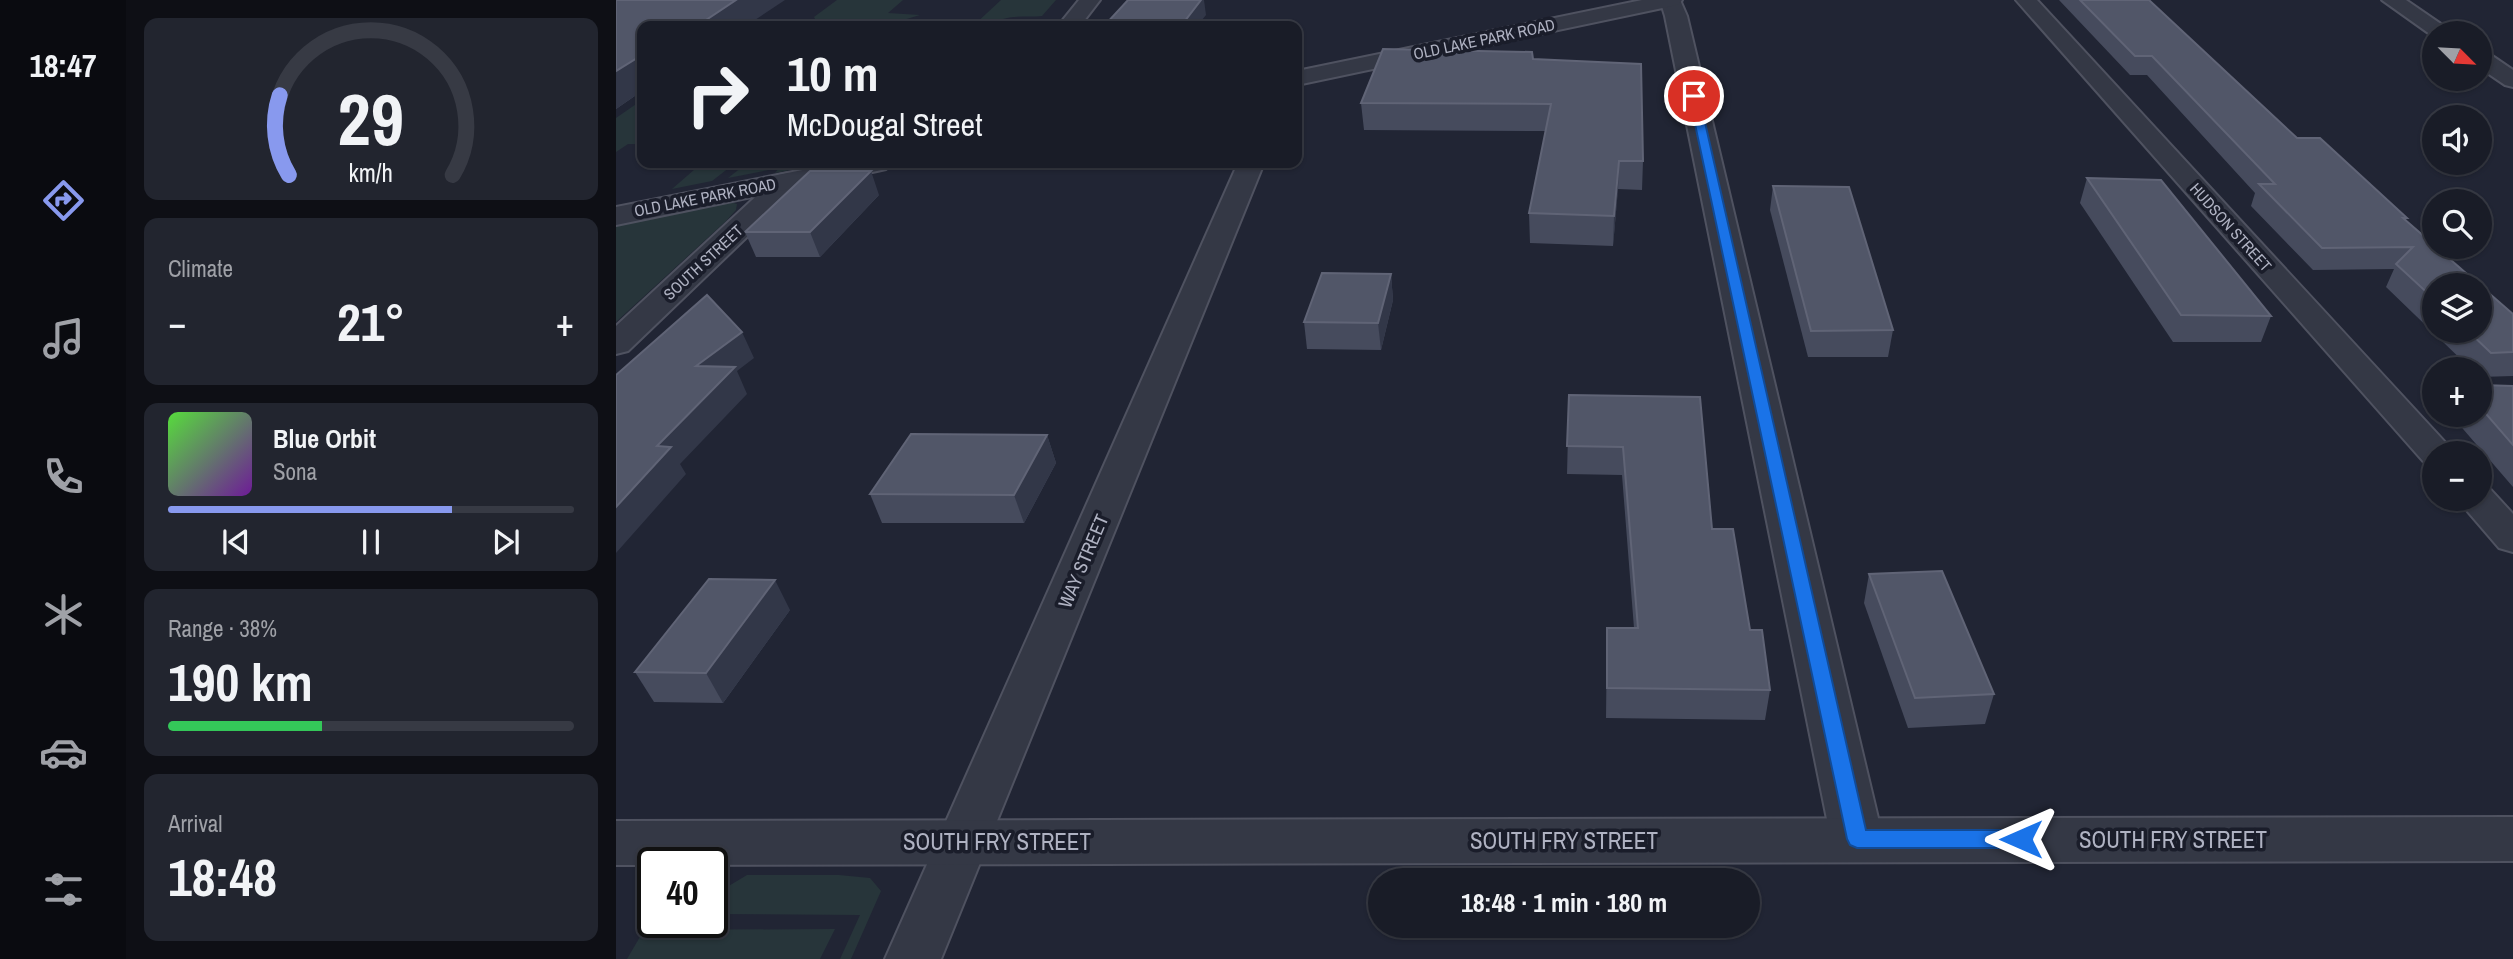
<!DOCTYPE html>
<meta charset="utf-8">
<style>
body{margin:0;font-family:"Archivo Narrow",sans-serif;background:#22252f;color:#f1f3f6;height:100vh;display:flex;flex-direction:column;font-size:26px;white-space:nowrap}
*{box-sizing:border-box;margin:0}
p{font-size:23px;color:#9fa1a7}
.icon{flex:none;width:38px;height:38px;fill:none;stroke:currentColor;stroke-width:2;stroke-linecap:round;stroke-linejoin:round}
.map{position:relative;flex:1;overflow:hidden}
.sheet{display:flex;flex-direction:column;gap:18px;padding:18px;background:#0e0f15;width:490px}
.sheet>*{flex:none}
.banner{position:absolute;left:21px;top:21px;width:665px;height:147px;border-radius:14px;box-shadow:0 2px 5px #0004,0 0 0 2px #373a44;background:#191c27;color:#f1f3f6;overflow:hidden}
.needle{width:46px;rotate:114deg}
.fabs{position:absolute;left:1806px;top:21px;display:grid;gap:14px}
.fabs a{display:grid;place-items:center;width:70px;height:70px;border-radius:50%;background:#191c27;box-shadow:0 2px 5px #0004,0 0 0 2px #373a44;font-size:35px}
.speed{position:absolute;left:21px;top:847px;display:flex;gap:14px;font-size:35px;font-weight:700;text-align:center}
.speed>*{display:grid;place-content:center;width:91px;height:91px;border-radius:50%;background:#191c27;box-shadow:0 2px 5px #0004,0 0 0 2px #373a44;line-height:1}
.speed .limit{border:4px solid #111;border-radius:10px;background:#fff;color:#111}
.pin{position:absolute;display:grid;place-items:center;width:60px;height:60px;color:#fff;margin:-30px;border:4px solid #fff;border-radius:50%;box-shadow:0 2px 7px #0007}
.me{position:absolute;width:77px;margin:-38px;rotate:270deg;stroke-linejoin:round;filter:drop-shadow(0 0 5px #0008)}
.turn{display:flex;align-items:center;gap:24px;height:147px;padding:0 35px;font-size:32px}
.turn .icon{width:91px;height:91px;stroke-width:2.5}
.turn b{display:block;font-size:49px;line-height:60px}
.big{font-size:52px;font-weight:800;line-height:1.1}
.sheet .widget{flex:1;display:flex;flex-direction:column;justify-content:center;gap:10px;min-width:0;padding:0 24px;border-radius:14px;background:#22252f}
.sheet .dial{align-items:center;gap:0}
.dial svg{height:182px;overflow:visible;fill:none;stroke:#373a44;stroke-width:7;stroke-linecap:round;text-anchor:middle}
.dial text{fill:#f1f3f6;stroke:none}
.song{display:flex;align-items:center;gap:21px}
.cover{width:84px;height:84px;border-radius:10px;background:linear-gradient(135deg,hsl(110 70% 55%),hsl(280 70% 35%))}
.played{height:7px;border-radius:4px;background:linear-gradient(90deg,#89e 70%,#373a44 70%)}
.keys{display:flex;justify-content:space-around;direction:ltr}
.heat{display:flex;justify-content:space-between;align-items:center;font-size:38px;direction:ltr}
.charge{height:10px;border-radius:5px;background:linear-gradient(90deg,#34c759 38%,#373a44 0)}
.trip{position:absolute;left:752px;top:868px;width:392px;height:70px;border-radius:35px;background:#191c27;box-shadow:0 2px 5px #0004,0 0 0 2px #373a44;font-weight:800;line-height:70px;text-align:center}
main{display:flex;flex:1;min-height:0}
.tab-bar{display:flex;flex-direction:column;width:126px;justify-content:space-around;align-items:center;background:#0a0b10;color:#9fa1a7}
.tab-bar .icon{width:49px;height:49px}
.tab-bar .active{color:#89e}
.tab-bar b{font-size:32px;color:#f1f3f6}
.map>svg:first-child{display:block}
</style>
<main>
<nav class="tab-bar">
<b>18:47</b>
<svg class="icon active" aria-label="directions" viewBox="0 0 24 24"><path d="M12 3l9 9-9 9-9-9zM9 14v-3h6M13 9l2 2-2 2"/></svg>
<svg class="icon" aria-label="music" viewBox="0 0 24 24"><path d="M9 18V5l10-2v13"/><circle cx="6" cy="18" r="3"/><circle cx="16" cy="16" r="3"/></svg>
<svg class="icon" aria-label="phone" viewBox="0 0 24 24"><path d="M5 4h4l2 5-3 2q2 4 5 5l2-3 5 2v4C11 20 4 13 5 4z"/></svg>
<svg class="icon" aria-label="climate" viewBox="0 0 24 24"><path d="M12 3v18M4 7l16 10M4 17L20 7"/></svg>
<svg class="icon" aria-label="car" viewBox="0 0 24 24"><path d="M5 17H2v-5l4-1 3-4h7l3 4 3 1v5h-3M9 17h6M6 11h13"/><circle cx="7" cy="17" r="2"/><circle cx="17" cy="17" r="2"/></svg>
<svg class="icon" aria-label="filters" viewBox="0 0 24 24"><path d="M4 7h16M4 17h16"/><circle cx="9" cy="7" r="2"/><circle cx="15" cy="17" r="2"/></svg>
</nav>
<section class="sheet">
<div class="widget dial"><svg viewBox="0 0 100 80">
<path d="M14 69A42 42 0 1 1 86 69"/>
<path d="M14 69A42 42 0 0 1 10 34" stroke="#89e"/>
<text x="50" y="56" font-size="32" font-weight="700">29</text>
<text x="50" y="72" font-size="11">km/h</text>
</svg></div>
<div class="widget"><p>Climate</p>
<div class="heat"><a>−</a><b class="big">21°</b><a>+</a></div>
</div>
<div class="widget">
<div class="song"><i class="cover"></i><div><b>Blue Orbit</b><p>Sona</p></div></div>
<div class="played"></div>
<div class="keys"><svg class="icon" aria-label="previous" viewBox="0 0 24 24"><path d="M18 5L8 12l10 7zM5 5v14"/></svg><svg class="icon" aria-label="pause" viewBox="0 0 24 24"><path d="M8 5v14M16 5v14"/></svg><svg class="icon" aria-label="next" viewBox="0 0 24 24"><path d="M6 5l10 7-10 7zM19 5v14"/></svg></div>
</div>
<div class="widget"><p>Range · 38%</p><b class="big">190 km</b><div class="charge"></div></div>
<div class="widget"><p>Arrival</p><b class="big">18:48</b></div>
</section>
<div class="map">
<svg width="1897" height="959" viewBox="0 0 1897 959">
<rect width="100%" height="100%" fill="#212534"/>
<g fill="#27353a">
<path d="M221,0h66l-15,13 32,2 -20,6 -85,-2 -1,-2z"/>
<path d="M385,0h55l-14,16c-18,2 -36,-3 -51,10h-18z"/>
<path d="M26,100v44h-14l-12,8v-34z"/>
<path d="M86,163h5l-4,4h27l-18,14 -40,8z"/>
<path d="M144,163h66l-51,10 4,-5 -51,10 14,-11 13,-1z"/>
<path d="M114,202l7,2 -1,6 -10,11 -110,101v-99z"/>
<path d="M131,875h92l31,3 11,13 -30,68h-11l20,-44 -148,-1v-18z"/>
<path d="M219,929l-15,30h-193l17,-29z"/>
</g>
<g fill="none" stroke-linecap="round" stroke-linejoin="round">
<defs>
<g id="minor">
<path d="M463,0h21l-20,26h-22z"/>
<path d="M1044,0h20l7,16 196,823 -8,15 -18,7 -18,-7 -8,-15 -166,-823z"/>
<path d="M1400,0h21l418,453h-21v11l-11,-3z"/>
<path d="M622,163h26l-323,796h-56z"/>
<path d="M173,173l10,2 4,6 -4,6 -171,164 -12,3v-28l163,-151z"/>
<path d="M1864,487l11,3 22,24v38l-14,-4 -42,-49h23z"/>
</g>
<g id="tertiary">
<path d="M1026,0h40l-3,4 -7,2 -375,79v-14z"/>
<path d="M1766,0h24l48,33h-20v4z"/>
<path d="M1864,51l8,2 25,17v17l-8,-2 -25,-17z"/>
<path d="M222,163h52l-4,6 -9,2 -261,54v-18z"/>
<path d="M1897,817v44l-1897,4v-44z"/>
</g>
</defs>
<use href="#minor" stroke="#4f5260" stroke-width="4"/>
<use href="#tertiary" stroke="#4f5260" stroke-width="4"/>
<use href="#minor" fill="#343845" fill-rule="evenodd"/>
<use href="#tertiary" fill="#343845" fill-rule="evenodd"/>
</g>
<g fill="#464b5d" fill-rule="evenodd">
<path d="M0,0l130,26h-104v65l-26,18z"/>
<path d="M1443,0h90l148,138 110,80 -1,2 107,94v62l-33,1v-8h-9l-85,-82 8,-18 -81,1 -62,-64 4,-13 -108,-118h-17zM1818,285l46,46h-46z"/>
<path d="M917,59l110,102 -1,29 -24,-1 -5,57 -83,-3 -1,-30 17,-82 -182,-1 -3,-27z"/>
<path d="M1471,178l184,138 -10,26h-88l-93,-139z"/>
<path d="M1157,186l120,144 -5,27h-80l-38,-147z"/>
<path d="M263,195l-59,62h-64l-11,-25z"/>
<path d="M775,274l2,26 -12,50 -74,-1 -3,-27z"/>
<path d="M1864,385l33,1v101l-62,-72h29z"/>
<path d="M953,395l143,134 38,101 20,60 -5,30 -159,-2 1,-90h27l-12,-153 -55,-1z"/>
<path d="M431,435l9,28 -32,60h-142l-12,-29z"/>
<path d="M1253,574l125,120 -9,30 -77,4 -44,-125z"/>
<path d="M174,610l-67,93 -69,-1 -19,-30z"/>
</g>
<g fill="#323748">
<path d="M120,0h49l-39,26h-45l-1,-2z"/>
<path d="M585,0h3l2,15 -9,11h-16z"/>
<path d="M26,55v36l-26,18v-38z"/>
<path d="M1003,161l-1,28 -5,57 1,-30z"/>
<path d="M255,171l8,24 -59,62 -10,-25z"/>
<path d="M775,274l2,26 -12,50 -3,-27z"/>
<path d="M126,332l12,26 -17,13 10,23 -67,70 6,10 -70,79v-46l80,-141z"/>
<path d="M431,435l9,28 -32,60 -10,-28z"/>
<path d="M159,580l15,30 -67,93 -17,-30z"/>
</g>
<g fill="#515668" stroke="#606476" stroke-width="2">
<path d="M0,0h120l-36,24h-9l-4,2h-45v29l-26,16z"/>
<path d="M512,0h73l-20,26h-77z"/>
<path d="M1464,0h69l148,138h23l87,80h-4l31,27v2h2l77,67v38l-22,1 -23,-22h12v-46h-46v14l-38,-35 17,-17 -91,1 -63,-64h16l-123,-128h-17z"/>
<path d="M767,49l149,3 1,7 108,5 2,97h-24l-5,55 -85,-3 22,-109 -190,-1z"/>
<path d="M194,171h61l-61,61h-65z"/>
<path d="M1471,178l74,2 110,136 -90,-1z"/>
<path d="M1157,186l76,1 44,143 -82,1z"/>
<path d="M706,273l69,1 -13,49 -74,-1z"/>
<path d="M91,295l35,37 -46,34 39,1 -78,79 14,1 -55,60v-132z"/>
<path d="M1864,385l33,1v59l-33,-38z"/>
<path d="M953,395l131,2 12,132h21l17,101h12l8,60 -163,-2v-60h31l-15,-181 -56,-1z"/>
<path d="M295,434l136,1 -33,60 -144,-1z"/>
<path d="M1326,571l52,123 -79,4 -46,-124z"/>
<path d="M93,579l66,1 -69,93 -71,-1z"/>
</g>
<path fill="#1a73e8" stroke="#114b97" stroke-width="2" d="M1078,93l5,3 167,734h155l8,3 3,6 -3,6 -8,3h-164l-7,-3 -3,-6 -158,-743z"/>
<g text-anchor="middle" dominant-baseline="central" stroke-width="7" stroke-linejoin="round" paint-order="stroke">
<g font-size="16" fill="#afb2c2" stroke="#1a1d2a">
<text transform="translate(868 39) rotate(-12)">OLD LAKE PARK ROAD</text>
<text transform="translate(89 197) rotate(-11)">OLD LAKE PARK ROAD</text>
<text transform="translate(1615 227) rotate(48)">HUDSON STREET</text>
<text transform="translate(87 262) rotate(-43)">SOUTH STREET</text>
</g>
<g font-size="19" fill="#afb2c2" stroke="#1a1d2a">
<text transform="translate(467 561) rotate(-67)">WAY STREET</text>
</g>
<g font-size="23" fill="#afb2c2" stroke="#1a1d2a">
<text x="1557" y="839">SOUTH FRY STREET</text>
<text x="948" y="840">SOUTH FRY STREET</text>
<text x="381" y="841">SOUTH FRY STREET</text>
</g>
</g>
</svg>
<div class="fabs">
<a><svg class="needle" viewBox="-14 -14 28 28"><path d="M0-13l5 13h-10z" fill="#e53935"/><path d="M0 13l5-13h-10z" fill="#9fa1a7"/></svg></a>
<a><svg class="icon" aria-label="sound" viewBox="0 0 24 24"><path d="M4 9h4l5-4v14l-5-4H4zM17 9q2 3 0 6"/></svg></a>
<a><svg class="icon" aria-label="search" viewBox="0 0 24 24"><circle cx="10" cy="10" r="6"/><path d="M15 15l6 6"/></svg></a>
<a><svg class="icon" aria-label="layers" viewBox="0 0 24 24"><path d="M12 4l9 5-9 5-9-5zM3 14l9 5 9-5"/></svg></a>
<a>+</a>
<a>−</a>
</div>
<div class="speed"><div class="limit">40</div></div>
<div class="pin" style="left:1078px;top:96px;background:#d93025"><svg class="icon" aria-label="arrive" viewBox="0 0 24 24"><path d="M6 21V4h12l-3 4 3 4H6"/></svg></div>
<svg class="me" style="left:1405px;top:839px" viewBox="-20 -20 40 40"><path d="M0-17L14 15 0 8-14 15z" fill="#1a73e8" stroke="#fff" stroke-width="4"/></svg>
<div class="trip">18:48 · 1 min · 180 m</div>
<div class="banner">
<div class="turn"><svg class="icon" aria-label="right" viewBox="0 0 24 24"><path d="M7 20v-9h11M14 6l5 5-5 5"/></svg><div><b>10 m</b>McDougal Street</div></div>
</div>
</div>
</main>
